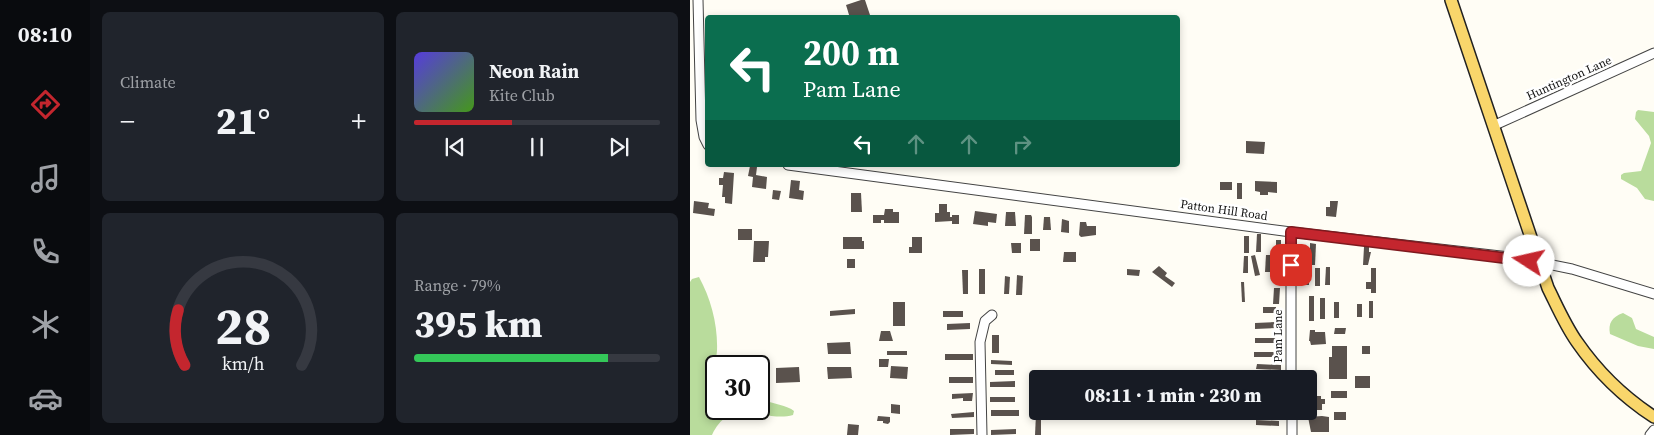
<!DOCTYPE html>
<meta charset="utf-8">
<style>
body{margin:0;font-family:"Source Serif 4",serif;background:#20242c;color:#f1f3f6;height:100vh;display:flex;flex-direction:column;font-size:19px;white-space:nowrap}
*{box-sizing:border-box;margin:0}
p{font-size:16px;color:#9ea1a6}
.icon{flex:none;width:28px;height:28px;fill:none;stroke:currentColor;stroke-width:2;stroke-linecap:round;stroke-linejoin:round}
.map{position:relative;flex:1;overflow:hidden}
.drawer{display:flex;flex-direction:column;gap:12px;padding:12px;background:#0d0f14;width:600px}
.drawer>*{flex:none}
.guide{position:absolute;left:15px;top:15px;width:475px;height:152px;border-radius:5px;box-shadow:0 2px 8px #0003;background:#0b6e4f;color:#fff;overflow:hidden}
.speed{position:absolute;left:15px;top:355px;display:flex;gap:10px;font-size:25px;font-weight:700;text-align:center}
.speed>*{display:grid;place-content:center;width:65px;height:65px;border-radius:50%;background:#171b24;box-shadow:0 2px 8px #0003;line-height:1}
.speed .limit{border:2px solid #111;border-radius:8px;background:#fff;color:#111}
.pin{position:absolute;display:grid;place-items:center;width:42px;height:42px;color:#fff;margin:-21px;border-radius:10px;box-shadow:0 2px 8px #0006}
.me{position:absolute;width:55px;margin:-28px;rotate:280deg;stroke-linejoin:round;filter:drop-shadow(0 0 4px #0008)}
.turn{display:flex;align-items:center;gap:18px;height:105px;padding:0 15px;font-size:22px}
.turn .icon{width:65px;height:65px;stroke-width:2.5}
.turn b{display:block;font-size:35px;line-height:42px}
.lanes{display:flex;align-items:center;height:48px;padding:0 15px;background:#0003;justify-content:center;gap:25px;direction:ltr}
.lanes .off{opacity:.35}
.big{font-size:38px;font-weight:800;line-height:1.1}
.drawer .tile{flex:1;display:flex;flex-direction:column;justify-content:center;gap:8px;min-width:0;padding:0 18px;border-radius:8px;background:#20242c}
.drawer .dial{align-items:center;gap:0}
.dial svg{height:130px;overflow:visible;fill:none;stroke:#363941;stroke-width:7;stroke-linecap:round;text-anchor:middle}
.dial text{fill:#f1f3f6;stroke:none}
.song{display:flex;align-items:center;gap:15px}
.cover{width:60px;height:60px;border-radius:8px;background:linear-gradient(135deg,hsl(250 70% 55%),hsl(100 70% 35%))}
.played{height:5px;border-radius:2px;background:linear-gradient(90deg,#c4262e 40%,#363941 40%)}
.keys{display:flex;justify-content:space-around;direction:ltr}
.heat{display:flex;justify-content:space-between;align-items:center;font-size:28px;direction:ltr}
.charge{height:8px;border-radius:4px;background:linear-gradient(90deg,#34c759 79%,#363941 0)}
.drawer .tiles{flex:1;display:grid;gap:12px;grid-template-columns:repeat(2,1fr)}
.trip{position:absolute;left:339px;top:370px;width:288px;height:50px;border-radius:5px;background:#171b24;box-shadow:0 2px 8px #0003;font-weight:800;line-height:50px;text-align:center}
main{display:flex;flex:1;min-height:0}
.menu{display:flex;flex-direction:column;width:90px;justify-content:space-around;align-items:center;background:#090b0e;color:#9ea1a6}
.menu .icon{width:35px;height:35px}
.menu .current{color:#c4262e}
.menu b{font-size:22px;color:#f1f3f6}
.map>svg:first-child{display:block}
</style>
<main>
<nav class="menu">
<b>08:10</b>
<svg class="icon current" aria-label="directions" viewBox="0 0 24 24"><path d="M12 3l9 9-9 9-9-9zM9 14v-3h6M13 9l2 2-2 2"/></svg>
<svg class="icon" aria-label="music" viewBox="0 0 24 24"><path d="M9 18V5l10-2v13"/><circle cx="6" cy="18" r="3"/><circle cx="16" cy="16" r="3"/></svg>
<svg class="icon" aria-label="phone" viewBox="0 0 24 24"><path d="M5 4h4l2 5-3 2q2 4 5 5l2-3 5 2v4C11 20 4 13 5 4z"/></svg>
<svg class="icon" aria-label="climate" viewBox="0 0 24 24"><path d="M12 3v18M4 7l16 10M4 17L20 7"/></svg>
<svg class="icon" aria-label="car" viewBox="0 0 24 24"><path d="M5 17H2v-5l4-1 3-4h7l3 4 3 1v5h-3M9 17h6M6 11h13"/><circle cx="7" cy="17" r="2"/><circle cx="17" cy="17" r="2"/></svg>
</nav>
<section class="drawer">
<div class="tiles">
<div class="tile"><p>Climate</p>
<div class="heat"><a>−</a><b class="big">21°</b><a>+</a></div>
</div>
<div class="tile">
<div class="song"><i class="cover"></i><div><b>Neon Rain</b><p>Kite Club</p></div></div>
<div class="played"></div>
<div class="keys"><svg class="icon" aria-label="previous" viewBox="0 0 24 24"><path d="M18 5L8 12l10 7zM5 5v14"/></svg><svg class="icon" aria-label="pause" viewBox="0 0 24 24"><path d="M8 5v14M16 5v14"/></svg><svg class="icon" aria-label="next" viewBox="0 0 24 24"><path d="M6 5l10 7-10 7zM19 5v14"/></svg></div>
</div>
<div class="tile dial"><svg viewBox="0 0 100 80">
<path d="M14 69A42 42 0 1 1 86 69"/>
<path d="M14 69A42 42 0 0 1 10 35" stroke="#c4262e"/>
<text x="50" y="56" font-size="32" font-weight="700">28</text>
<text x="50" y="72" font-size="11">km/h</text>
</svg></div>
<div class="tile"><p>Range · 79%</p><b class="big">395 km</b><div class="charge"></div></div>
</div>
</section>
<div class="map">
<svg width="964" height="435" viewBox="0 0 964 435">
<rect width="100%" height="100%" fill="#fffdf5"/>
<g fill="#b9dc9c">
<path d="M948,110l16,2v89l-9,-2 -8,-11 -16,-9v-4l3,-2 17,-2 10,-28 -2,-7 -14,-17 1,-7z"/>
<path d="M9,277c12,22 19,48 18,74 -1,9 -3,18 -3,27 1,10 2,20 2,31h43v-10c10,4 28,6 35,12l-1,4c-29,8 -62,-21 -81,20h-22v-153l2,-3z"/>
<path d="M933,313l9,5 4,11 18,8v12l-16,-3 -28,-12c-2,-11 2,-17 13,-21z"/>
</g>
<g fill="#5a524d">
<path d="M171,0h4l6,18h-21l-4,-13z"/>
<path d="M556,141l19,1 -1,12 -18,-1z"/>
<path d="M60,166l7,1 -1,8 11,2 -1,12 -14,-2 1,-10 -5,-1z"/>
<path d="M34,172l10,1 -2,31 -7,-1v-6h-3l1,-12h-4v-7h4z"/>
<path d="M101,180l9,1 -1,9 5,1 -1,9 -14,-2z"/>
<path d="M565,181l22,1v11l-9,-1v3h-8v-3l-5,-1z"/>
<rect x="530" y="182" width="12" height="8"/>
<rect x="547" y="183" width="5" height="16"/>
<path d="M83,190l8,1 -2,9 -7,-1z"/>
<path d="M161,193h10l1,19h-11z"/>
<path d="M4,201l15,2 -1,5 7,1 -1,7 -21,-3z"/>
<path d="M640,201h8l-2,16 -10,-1v-9h4z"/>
<path d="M249,204h8v8h3v5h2v-2h7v9h-7v-3l-17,1v-9h4z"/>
<path d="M195,209h8v3h6v11h-15v-3h-3v3h-8v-8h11z"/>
<path d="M285,211l22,3 -1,9 -8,-1v4l-15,-2z"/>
<path d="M316,212h9l1,14h-11z"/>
<path d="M335,215h6l1,2v17h-8z"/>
<path d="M354,217h6l1,13h-8z"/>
<path d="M372,219l7,2v12l-8,-1z"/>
<path d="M390,222h6l1,4h9v9l-15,2 -2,-2z"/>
<rect x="48" y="229" width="14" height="11"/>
<path d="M567,234h4v18h-5z"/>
<rect x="554" y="236" width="5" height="17"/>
<path d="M153,237h19v4h2v8h-21z"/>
<path d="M222,237h10v16h-13v-6h3z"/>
<rect x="340" y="239" width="10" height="12"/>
<rect x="586" y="240" width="5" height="19"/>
<path d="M64,241h15l-1,16h-3v5h-12z"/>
<path d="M321,243h10v10h-9z"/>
<path d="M620,243l6,1 -1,21h-5z"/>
<path d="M674,247h5v5h2l-3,13h-5z"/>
<path d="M374,252h12v10h-13z"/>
<path d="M565,255l5,20 -5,1 -4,-20z"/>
<path d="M576,255h4v17h-5z"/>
<path d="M554,256h4v17h-5z"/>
<rect x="157" y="259" width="8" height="9"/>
<path d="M469,266l8,7 -2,3 10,7 -3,4 -20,-15z"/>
<rect x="614" y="266" width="5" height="19"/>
<path d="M636,267h4v18h-5z"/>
<rect x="625" y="268" width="5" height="18"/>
<path d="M681,268h5v25h-5v-4h-5v-7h5z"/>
<rect x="289" y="269" width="6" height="25"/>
<path d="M437,269l13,1 -1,6 -12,-1z"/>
<path d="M272,270h6v24h-5z"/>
<path d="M327,275l6,1 -1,19h-6z"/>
<path d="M315,276l5,1 -1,17h-5z"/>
<path d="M551,282h3l1,20h-3z"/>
<path d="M584,288h6l-1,16h-6z"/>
<rect x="619" y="296" width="5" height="25"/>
<rect x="630" y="298" width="5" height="21"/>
<rect x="679" y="301" width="4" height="17"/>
<rect x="203" y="302" width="12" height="24"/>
<rect x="644" y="302" width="5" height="16"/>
<rect x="667" y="304" width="5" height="13"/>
<rect x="573" y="307" width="13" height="6"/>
<path d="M165,309v5l-25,2v-5z"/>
<rect x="253" y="311" width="20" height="6"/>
<path d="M585,322l1,6 -21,1v-6z"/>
<path d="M280,323v6l-23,1v-6z"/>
<path d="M645,328h11l-1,6h-11z"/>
<path d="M620,330h5v2h10l1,12 -15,1 -1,-4h-1z"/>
<path d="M191,331h9l3,10h-14z"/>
<rect x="302" y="335" width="7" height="18"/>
<rect x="565" y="338" width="24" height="5"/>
<path d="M160,342l1,12h-23l-1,-11z"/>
<path d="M642,346h15v33h-18v-22h3z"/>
<rect x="672" y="346" width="8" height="8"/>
<rect x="197" y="351" width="20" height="4"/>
<rect x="564" y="352" width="27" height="5"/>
<rect x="255" y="354" width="28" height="6"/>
<path d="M189,359h10l-1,8h-9z"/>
<path d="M301,360l21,1v4l-21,-1z"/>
<path d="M567,364l24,1v5l-25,-1z"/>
<path d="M201,366l17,1 -1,12 -17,-1z"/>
<path d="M109,367l1,15 -24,1v-15z"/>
<path d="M137,367h24l1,11 -24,1z"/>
<rect x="305" y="370" width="19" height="5"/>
<rect x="569" y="376" width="22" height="3"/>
<rect x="665" y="376" width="15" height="12"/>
<rect x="259" y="377" width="24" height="6"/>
<path d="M325,381v6h-25v-5z"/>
<rect x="641" y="391" width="16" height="7"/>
<path d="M283,393l-1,8h-9v-3l-11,1v-5z"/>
<path d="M618,396h13v3h4v5h-3v6h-11z"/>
<rect x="300" y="397" width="25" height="5"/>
<path d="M201,404l9,1v9l-9,-1z"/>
<rect x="301" y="410" width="28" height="6"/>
<path d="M565,411h22l-1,5 -22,-1z"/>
<path d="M284,412v5l-22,1 -1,-4z"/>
<rect x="644" y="412" width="12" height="8"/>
<path d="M346,414h5v21h-6z"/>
<path d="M188,416l12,1v5l-2,2 -5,-1v-2h-6z"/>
<path d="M632,416l7,1v15h-18l-3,-15z"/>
<path d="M566,420l23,1v5l-23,-1z"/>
<path d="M158,424l11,1 -1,10h-11z"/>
<path d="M260,429h24v5l-24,1z"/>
<path d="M326,429v5l-25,1v-5z"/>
</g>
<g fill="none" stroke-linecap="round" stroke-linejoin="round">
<defs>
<g id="minor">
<path d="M8,0l3,120 3,17 4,8"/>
<path d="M805,125l159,-72"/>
<path d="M98,165l503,67 227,26 54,11 82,25"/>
<path d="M601,232v147"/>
<path d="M602,411v24"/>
<path d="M292,435l-2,-93 5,-21 7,-6"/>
<path d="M960,435l4,-5"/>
</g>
<path id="major" d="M761,0l97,288c9,18 17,37 29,54 20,29 48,56 77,75"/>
</defs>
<use href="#minor" stroke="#444" stroke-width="11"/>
<use href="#major" stroke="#222" stroke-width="14"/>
<use href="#minor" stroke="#fff" stroke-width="9"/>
<use href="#major" stroke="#f9d66b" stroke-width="11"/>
</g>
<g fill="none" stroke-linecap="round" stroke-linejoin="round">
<defs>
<path id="route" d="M601,265v-33l238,29"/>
</defs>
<use href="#route" stroke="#7f191e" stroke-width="12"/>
<use href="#route" stroke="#c4262e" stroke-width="9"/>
</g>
<g text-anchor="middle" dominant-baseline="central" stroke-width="5" stroke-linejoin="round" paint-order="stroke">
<g font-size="12" fill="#111" stroke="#fff">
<text transform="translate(879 78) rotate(-24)">Huntington Lane</text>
<text transform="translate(534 210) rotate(8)">Patton Hill Road</text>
<text transform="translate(588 336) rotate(-90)">Pam Lane</text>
</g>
</g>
</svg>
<div class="speed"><div class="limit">30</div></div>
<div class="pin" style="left:601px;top:265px;background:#d93025"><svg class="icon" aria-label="arrive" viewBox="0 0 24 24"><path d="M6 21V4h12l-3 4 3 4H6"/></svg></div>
<svg class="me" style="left:839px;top:261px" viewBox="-20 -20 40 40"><circle r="19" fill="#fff"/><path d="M0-13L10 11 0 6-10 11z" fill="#c4262e"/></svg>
<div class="trip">08:11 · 1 min · 230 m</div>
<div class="guide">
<div class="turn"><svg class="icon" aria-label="left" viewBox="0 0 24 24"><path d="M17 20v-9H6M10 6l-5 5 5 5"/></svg><div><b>200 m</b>Pam Lane</div></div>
<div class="lanes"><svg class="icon" aria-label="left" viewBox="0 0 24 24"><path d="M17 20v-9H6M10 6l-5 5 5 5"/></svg><svg class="icon off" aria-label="ahead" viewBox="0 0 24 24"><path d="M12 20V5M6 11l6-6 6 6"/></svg><svg class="icon off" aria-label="ahead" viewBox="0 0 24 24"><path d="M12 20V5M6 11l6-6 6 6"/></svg><svg class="icon off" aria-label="right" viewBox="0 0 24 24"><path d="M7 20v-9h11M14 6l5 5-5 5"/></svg></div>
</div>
</div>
</main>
